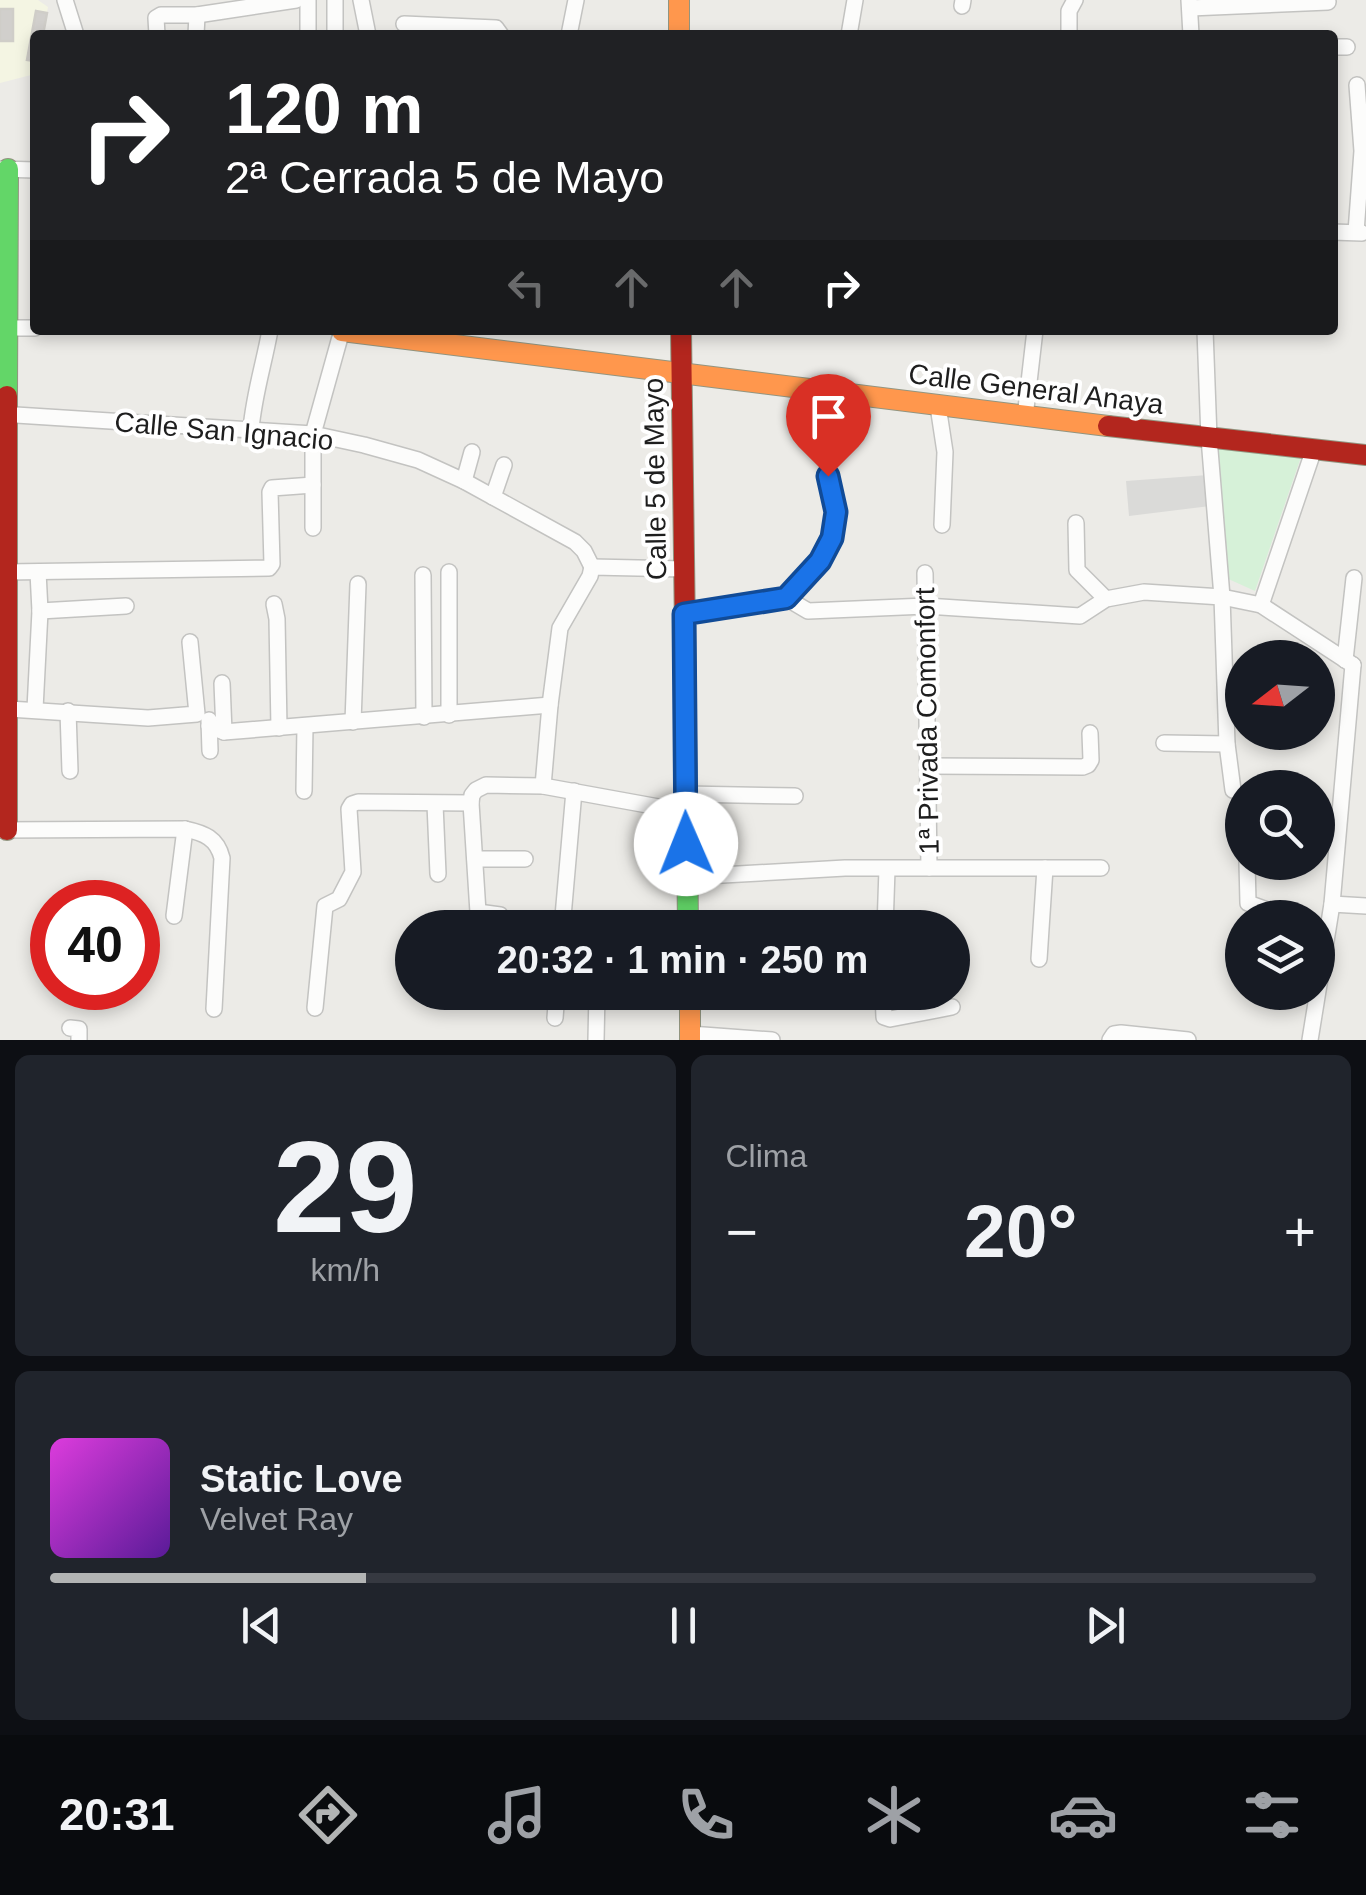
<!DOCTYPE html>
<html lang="es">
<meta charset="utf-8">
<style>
body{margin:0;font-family:Arial,sans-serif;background:#20242c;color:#f1f3f6;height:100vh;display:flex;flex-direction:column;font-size:38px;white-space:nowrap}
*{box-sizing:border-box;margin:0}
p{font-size:32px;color:#9ea1a6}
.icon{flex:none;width:55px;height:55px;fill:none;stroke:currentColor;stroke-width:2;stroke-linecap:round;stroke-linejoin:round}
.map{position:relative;height:1040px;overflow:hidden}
.details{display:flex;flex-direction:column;gap:15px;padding:15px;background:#0d0f14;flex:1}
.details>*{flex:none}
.top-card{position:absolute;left:30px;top:30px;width:1308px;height:305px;border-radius:10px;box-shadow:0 5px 15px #0003;background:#202124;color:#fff;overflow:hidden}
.needle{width:65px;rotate:253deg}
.buttons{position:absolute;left:1225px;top:640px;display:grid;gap:20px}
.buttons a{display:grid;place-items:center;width:110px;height:110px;border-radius:50%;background:#171b24;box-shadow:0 5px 15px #0003;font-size:50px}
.speed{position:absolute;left:30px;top:880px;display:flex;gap:20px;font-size:50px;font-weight:700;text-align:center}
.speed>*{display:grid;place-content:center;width:130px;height:130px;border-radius:50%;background:#171b24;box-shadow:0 5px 15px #0003;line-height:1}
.speed .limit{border:15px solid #d22;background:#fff;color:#111}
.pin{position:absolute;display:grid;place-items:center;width:85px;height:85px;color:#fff;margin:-102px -42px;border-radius:50% 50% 50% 0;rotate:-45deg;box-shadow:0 0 10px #0007}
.pin .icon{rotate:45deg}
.me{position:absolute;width:110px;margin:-55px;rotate:359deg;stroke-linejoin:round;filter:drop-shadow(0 0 8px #0008)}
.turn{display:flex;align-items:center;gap:35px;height:210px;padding:0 30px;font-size:45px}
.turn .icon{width:130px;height:130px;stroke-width:2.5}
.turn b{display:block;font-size:70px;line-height:85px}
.lanes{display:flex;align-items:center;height:95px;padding:0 30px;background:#0003;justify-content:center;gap:50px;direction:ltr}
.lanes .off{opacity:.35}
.big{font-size:75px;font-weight:700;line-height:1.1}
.details .tile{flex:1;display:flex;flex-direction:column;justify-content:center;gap:15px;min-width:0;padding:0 35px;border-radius:15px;background:#20242c}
.details .dial{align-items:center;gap:0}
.dial b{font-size:130px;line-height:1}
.song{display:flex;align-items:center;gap:30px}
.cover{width:120px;height:120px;border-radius:15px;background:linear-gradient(135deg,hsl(300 70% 55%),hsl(270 70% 35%))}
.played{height:10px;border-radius:5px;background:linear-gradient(90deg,#b2b4b4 25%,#363941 25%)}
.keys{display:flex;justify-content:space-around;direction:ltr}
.heat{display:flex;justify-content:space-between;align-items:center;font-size:55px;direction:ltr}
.details .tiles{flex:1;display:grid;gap:15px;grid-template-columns:1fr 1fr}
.tile:last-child{grid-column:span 2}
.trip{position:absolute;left:395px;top:910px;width:575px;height:100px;border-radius:50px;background:#171b24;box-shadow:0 5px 15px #0003;font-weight:700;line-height:100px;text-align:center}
.tabs{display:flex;height:160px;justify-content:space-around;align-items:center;background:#090b0e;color:#9ea1a6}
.tabs .icon{width:70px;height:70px}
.tabs .active{color:#b2b4b4}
.tabs b{font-size:45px;color:#f1f3f6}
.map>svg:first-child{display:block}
</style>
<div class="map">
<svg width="1366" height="1040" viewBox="0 0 1366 1040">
<rect width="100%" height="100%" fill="#ecebe7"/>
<path fill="#f4f5e3" d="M0,0h38l10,7 -5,28h-8v39l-35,9z"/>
<path fill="#dadad8" d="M1208,475l2,31 -81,10 -3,-35z"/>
<path fill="#d6f1d8" d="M1216,441l85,16 -46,134 -31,-14z"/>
<g fill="#d1cfcc" stroke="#cfcdc8" stroke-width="2.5">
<rect x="0" y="9" width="13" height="32"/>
<path d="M36,11l11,2 -4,22h-8v26l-8,-1z"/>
</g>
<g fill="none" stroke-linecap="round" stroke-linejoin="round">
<defs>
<g id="street">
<path d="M65,0l11,35"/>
<path d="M308,0v35"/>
<path d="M361,0l7,35"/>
<path d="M1189,0l2,35"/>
<path d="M962,6l1,-6"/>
<path d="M1190,8l138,-6"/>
<path d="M404,24l92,4 5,7"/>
<path d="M157,35l-1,-17 5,-3h36l99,-15"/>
<path d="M196,35l1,-20"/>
<path d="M335,35v-35"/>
<path d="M569,35l7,-35"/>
<path d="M849,35l6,-35"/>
<path d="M1069,35v-24l6,-11"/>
<path d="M1332,47h15"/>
<path d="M0,169l35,1"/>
<path d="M1332,232l30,1"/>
<path d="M1356,232l6,-81 -5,-66"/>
<path d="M7,328h28"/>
<path d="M1205,330l4,108 13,159 5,147 6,46"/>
<path d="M938,406l7,46 -3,73"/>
<path d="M0,414l313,20 51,11 54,15 46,21 111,61 9,9 8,16"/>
<path d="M1025,417l10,-87"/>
<path d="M251,429c3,-35 13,-65 19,-99"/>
<path d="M464,481l8,-29"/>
<path d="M493,497l11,-32"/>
<path d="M1076,523l1,47 29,29"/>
<path d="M313,528v-94l29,-104"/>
<path d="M7,572l262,-4 3,-4 -2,-72 2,-4 41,-3"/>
<path d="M449,572v143"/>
<path d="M925,573l4,295"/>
<path d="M423,575l1,142"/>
<path d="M786,598l22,13 118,-5 154,10 26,-17 38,-7 78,5 39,8 92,60"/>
<path d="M274,604l3,15 2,109"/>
<path d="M1261,605l53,-156"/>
<path d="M40,611l86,-5"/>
<path d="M684,614l102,-16 34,-37 12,-23 3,-26 -7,-36"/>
<path d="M1345,660l9,-82"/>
<path d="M222,683l2,49"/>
<path d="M9,709l139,9 49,-4 -7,-72"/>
<path d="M35,709l5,-98 -2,-39"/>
<path d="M68,711l2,60"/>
<path d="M209,720l1,31"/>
<path d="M353,722l5,-138"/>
<path d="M209,726l15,6 326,-27"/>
<path d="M1164,743l63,1"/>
<path d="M928,766l155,1 5,-2 3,-5 -1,-27"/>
<path d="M543,786l7,-81 10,-77 30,-52 2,-9 92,2"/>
<path d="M304,791l1,-65"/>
<path d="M686,794l109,2"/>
<path d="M435,804l3,70"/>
<path d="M0,830l185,-1c19,4 32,9 37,29l-8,151"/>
<path d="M475,859h50"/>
<path d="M1247,862l1,41 41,15"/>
<path d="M687,877l158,-9h256"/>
<path d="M1332,904l34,2"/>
<path d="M478,912l22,3 3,6 -1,7"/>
<path d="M174,916l11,-87"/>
<path d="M479,928l-8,-125 1,-8 4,-5 10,-5 57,1 143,26"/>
<path d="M562,928l12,-137"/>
<path d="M598,928v-3"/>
<path d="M885,928l2,-59"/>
<path d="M1039,959l6,-91"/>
<path d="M883,992l1,25 6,2 62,-12"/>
<path d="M315,1008l10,-102 14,-7 14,-27 -4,-63 3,-5 6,-2 113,1"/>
<path d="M555,1018l2,-26"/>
<path d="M70,1028l9,1v11"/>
<path d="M690,1034l82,6"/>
<path d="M596,1040l1,-48"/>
<path d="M1110,1040l4,-6 7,-1 67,7"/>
<path d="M1310,1040l22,-136 21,-239"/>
</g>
<g id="fast">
<path d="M7,396l1,-227"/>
<path d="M685,632l3,296"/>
</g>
<g id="slow">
<path d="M679,0v35"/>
<path d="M342,331l766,95"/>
<path d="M690,992v48"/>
</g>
<g id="jam">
<path d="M681,330l4,302"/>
<path d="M7,396v434"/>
<path d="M1108,426l258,29"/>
</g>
</defs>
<use href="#street" stroke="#c3c3c1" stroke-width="18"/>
<use href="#fast" stroke="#929580" stroke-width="22"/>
<use href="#slow" stroke="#929580" stroke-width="22"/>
<use href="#jam" stroke="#929580" stroke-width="22"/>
<use href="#street" stroke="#fcfcfb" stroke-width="15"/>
<use href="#fast" stroke="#63d668" stroke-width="20"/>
<use href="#slow" stroke="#ff974d" stroke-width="20"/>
<use href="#jam" stroke="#b3261e" stroke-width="20"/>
</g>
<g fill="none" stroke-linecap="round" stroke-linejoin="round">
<defs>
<path id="route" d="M686,844l-2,-230 102,-16 34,-37 12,-23 4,-26 -8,-36"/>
</defs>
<use href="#route" stroke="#114b97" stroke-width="25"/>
<use href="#route" stroke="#1a73e8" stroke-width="18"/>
</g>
<g text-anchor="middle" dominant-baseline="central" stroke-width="8" stroke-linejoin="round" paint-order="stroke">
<g font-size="28" fill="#1e1e1e" stroke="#fff">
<text transform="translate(1036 389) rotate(7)">Calle General Anaya</text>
<text transform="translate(224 431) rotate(5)">Calle San Ignacio</text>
<text transform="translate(655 479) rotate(-91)">Calle 5 de Mayo</text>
<text transform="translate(927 721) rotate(-91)">1ª Privada Comonfort</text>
</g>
</g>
</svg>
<div class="buttons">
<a><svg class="needle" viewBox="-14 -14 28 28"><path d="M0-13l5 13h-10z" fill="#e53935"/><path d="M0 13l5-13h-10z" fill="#9ea1a6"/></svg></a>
<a><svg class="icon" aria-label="search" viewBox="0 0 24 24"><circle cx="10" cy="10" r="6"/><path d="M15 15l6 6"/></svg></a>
<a><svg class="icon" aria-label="layers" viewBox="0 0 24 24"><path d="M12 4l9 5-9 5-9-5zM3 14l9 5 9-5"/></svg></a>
</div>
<div class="speed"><div class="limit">40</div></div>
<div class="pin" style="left:828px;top:476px;background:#d93025"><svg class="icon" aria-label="arrive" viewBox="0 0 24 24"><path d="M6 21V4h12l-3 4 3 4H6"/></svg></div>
<svg class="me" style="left:686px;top:844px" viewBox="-20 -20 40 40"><circle r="19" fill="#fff"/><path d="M0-13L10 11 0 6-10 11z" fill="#1a73e8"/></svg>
<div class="trip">20:32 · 1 min · 250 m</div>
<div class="top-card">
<div class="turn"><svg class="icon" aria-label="right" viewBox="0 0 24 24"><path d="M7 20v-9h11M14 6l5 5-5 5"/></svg><div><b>120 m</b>2ª Cerrada 5 de Mayo</div></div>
<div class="lanes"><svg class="icon off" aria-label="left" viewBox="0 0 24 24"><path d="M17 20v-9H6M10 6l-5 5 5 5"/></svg><svg class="icon off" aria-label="ahead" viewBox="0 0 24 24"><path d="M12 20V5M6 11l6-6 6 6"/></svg><svg class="icon off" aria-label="ahead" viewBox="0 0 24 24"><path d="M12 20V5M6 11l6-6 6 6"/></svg><svg class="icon" aria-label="right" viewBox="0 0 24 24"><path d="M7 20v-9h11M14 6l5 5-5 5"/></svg></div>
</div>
</div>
<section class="details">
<div class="tiles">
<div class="tile dial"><b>29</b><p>km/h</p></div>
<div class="tile"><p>Clima</p>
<div class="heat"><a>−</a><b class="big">20°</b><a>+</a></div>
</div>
<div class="tile">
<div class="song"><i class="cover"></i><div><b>Static Love</b><p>Velvet Ray</p></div></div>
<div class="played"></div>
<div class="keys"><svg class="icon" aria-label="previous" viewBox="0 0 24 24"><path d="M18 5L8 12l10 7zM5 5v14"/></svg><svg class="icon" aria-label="pause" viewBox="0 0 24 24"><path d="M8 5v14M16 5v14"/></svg><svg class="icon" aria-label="next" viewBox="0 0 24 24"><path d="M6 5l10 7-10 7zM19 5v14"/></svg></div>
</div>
</div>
</section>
<nav class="tabs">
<b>20:31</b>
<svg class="icon active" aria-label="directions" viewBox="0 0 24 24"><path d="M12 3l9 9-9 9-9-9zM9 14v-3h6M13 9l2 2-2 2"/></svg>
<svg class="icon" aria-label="music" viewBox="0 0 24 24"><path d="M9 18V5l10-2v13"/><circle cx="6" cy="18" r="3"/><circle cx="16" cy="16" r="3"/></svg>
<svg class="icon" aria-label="phone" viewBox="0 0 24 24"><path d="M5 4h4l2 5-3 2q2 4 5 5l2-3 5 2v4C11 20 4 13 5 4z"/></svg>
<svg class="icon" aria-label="climate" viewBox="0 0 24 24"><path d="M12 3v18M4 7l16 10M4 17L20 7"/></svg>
<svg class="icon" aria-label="car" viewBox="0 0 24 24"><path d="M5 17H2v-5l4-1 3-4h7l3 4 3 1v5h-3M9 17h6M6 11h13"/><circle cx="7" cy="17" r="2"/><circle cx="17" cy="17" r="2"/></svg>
<svg class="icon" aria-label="filters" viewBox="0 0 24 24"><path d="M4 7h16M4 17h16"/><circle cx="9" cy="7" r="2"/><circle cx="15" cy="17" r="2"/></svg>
</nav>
